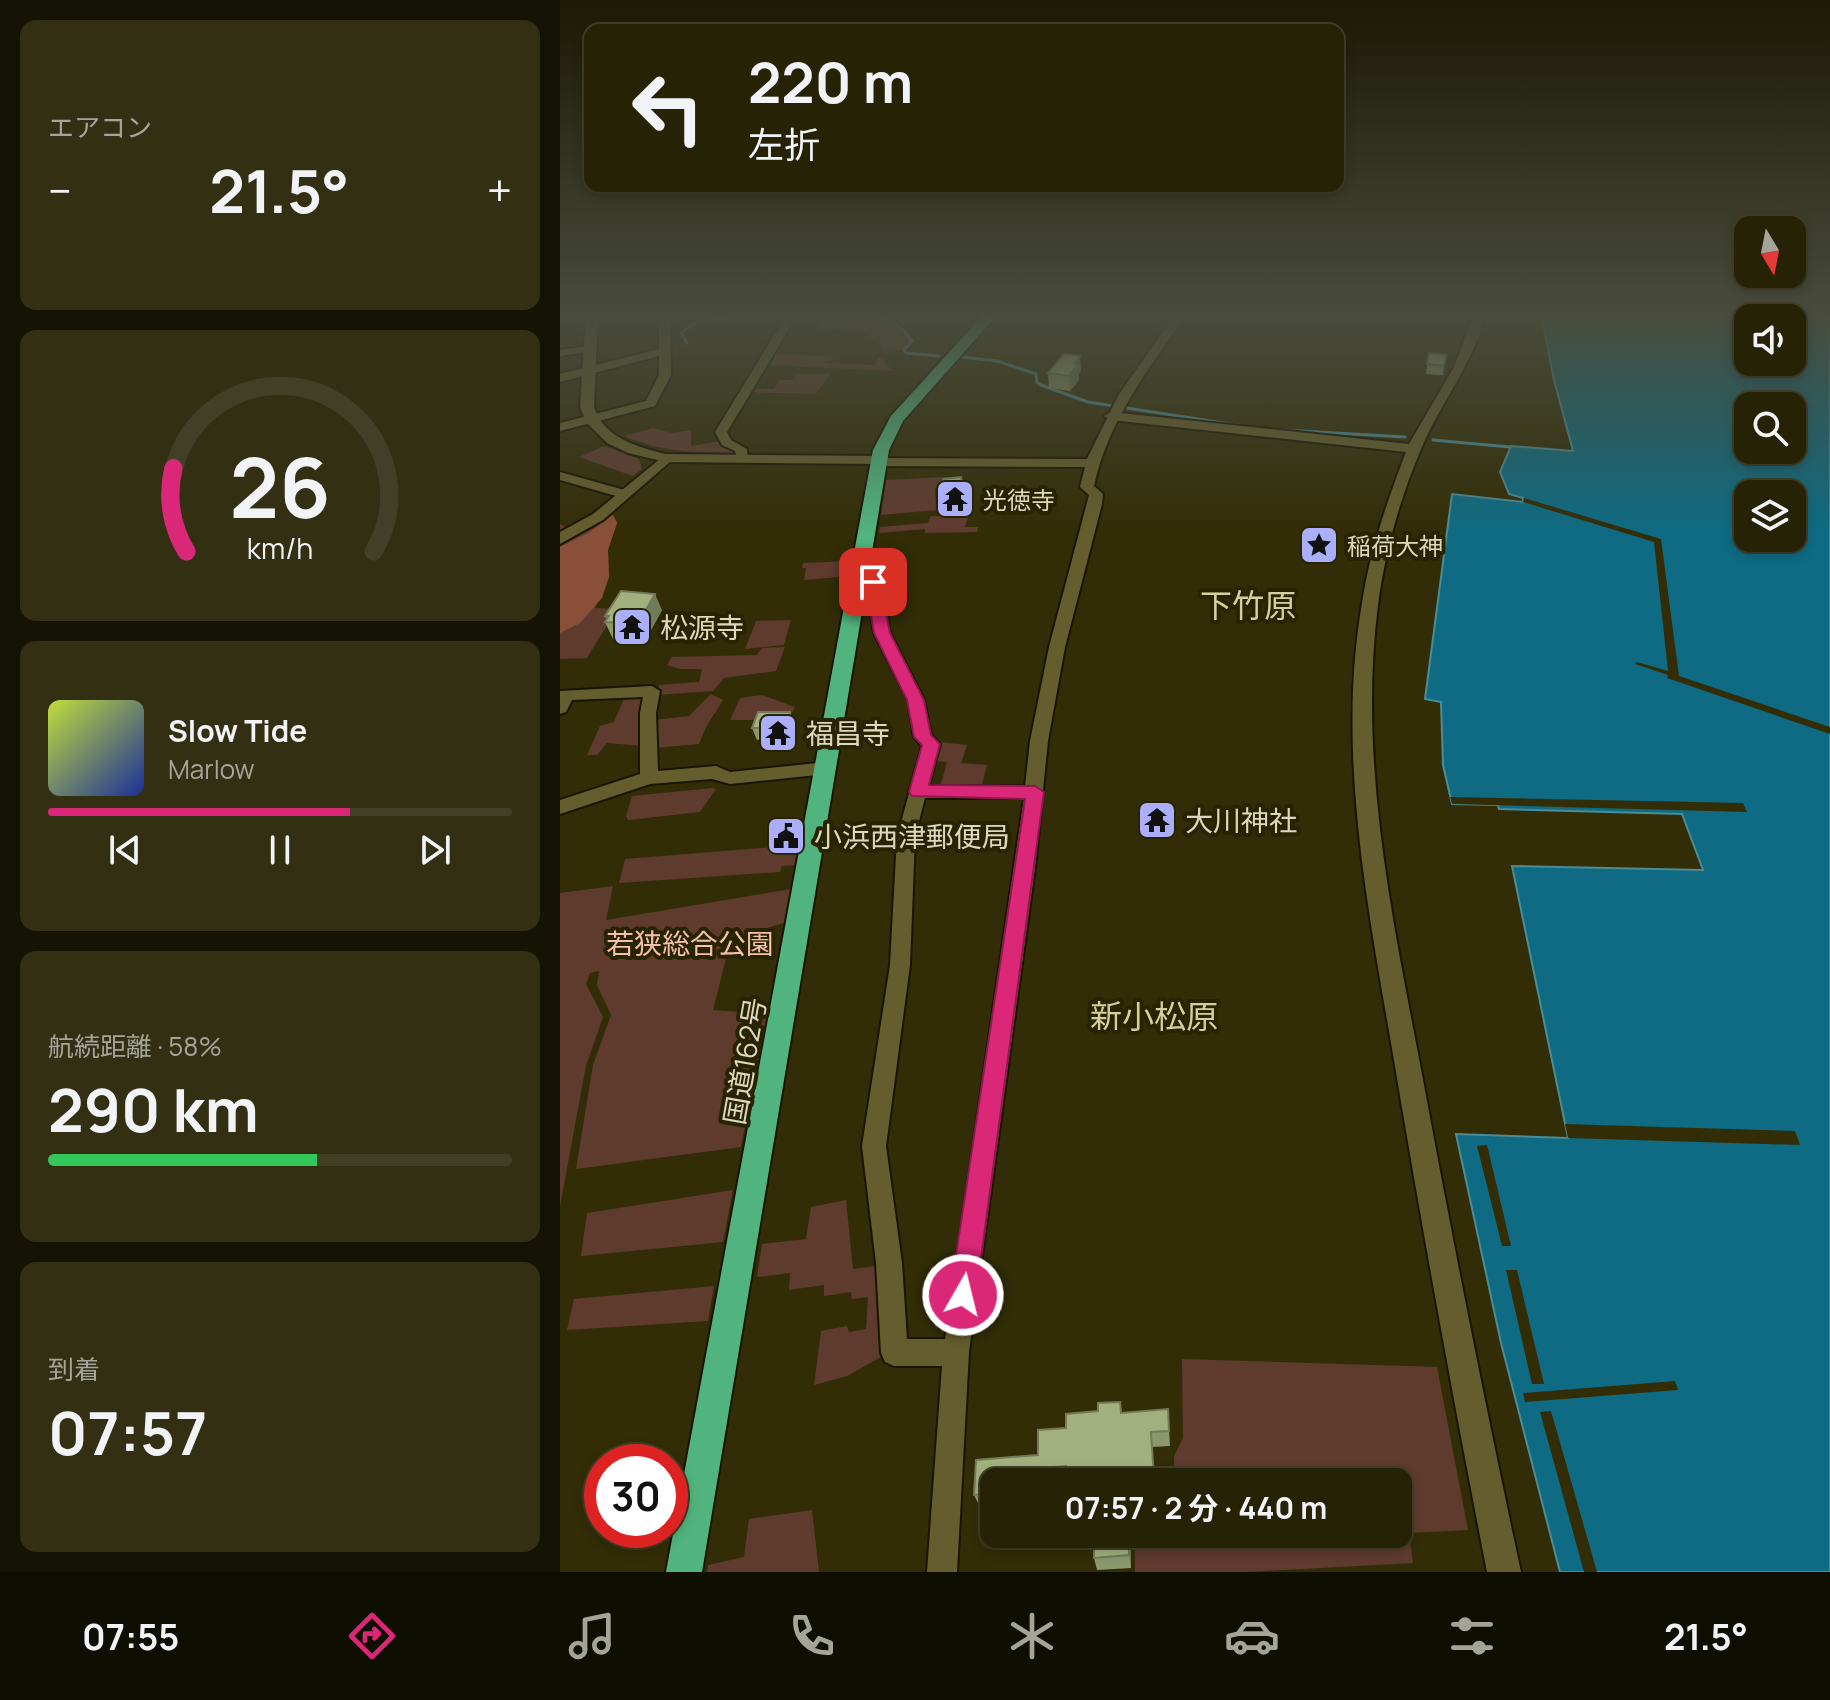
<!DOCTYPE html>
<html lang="ja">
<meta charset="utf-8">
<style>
body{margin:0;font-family:Manrope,"Noto Sans JP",sans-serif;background:#322f13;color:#f1f3f6;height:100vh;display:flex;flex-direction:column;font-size:30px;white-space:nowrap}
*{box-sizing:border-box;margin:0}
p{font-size:26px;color:#a4a49a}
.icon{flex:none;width:44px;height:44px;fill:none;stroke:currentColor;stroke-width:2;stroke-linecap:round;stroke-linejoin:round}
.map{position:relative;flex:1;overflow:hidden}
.sheet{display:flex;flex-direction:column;gap:20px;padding:20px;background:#151303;width:560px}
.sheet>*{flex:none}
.hud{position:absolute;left:24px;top:24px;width:760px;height:168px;border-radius:16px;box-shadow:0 4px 12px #0003,0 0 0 2px #423f27;background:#262205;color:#f1f3f6;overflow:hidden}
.needle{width:52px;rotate:170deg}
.tools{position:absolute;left:1174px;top:216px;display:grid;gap:16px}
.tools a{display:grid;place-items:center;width:72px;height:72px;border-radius:16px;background:#262205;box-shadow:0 4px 12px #0003,0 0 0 2px #423f27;font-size:40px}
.speed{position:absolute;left:24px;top:1444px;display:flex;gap:16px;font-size:40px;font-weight:700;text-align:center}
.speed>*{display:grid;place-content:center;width:104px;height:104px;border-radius:50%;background:#262205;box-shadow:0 4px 12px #0003,0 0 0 2px #423f27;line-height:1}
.speed .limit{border:12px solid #d22;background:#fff;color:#111}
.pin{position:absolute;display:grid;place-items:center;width:68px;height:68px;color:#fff;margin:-34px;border-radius:16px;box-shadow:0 4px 12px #0006}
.me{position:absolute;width:88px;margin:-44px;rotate:8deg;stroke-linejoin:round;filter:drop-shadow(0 0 6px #0008)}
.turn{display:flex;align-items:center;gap:28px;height:168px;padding:0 32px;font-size:36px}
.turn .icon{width:104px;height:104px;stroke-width:2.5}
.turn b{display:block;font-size:56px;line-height:68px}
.big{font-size:60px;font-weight:700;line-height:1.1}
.sheet .widget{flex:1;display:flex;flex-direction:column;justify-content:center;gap:12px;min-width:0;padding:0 28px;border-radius:16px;background:#322f13}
.sheet .dial{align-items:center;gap:0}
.dial svg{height:208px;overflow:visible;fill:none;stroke:#423f27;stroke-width:7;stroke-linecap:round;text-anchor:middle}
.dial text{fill:#f1f3f6;stroke:none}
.song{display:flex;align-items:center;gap:24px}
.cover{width:96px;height:96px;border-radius:12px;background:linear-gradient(135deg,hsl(70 70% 55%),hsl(230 70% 35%))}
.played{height:8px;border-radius:4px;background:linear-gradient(90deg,#db2777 65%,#423f27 65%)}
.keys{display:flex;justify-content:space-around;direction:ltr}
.heat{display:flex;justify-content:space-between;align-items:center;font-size:44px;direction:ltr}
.charge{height:12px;border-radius:6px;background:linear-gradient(90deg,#34c759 58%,#423f27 0)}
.trip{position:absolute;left:420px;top:1468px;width:432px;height:80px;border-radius:16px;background:#262205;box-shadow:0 4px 12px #0003,0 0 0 2px #423f27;font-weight:700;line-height:80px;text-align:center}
.dock{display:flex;height:128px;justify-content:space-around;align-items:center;background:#0f0e02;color:#a4a49a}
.dock .icon{width:56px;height:56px}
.dock .on{color:#db2777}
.dock b{font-size:36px;color:#f1f3f6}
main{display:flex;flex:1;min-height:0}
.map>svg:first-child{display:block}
</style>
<main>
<section class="sheet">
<div class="widget"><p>エアコン</p>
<div class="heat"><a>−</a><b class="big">21.5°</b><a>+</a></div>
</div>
<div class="widget dial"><svg viewBox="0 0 100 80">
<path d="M14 69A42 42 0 1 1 86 69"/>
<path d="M14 69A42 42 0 0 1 9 37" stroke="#db2777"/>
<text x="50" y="56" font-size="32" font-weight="700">26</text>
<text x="50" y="72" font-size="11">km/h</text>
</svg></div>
<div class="widget">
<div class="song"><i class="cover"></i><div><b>Slow Tide</b><p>Marlow</p></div></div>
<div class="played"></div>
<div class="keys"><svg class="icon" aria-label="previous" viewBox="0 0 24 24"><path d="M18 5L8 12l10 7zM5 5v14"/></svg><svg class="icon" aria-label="pause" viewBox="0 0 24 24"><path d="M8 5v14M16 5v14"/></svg><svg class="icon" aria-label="next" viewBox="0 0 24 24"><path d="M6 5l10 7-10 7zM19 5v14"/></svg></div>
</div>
<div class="widget"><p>航続距離 · 58%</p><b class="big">290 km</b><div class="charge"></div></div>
<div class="widget"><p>到着</p><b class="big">07:57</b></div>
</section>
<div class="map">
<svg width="1270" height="1572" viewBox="0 0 1270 1572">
<rect width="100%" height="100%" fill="#322d07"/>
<g fill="#5f3b2e">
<path d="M249,314c34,0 84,-9 101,28l-6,7 -19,4 -8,-12 -11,-5 2,-4 -49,-3 1,-7z"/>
<path d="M211,354l64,2 -10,7 50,2 3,-8h5l2,7 10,7 -131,-6z"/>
<path d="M237,374h33l-14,20 -68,-2 2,-3h24l6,-9h13z"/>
<path d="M93,428l19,5 19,-3v16l30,-5 16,9 -1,3c-39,0 -76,-1 -112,-17z"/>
<path d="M44,446l35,13 3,10 -9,7 -54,-19z"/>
<path d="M387,477v9l-12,2 1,22 -55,5 5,-35z"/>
<path d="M28,514l25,1 4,8 -9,27 1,27 -14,31 22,1 -30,49 -27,1v-135l7,4z"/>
<path d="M371,516l37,1 -3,10h13l-1,5 -52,1v-4l-46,4 1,-6 48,-4z"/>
<path d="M292,561l-2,15 -46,4 2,-12h-4l1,-5z"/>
<path d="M231,620l-7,25 -39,4 11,-28z"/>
<path d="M225,647l-9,24 -52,7 -11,13 -56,4 2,-10 40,-3 3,-13h-22l-13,-4 5,-8 85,-2 5,-7z"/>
<path d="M151,694l12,6 -17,27 -7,17 -45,4 -1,-28 36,-4z"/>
<path d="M80,695l5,3 -1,48 -37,-3 -10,12h-10l13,-29 14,-4 11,-26z"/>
<path d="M202,695l33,12 -7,13h-58l10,-22z"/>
<path d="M379,742l28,3 -6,18 26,2 -6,23h-41l7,-26 -14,-1z"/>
<path d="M153,788l3,1 -16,23 -72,8 -2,-4 6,-20z"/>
<path d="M239,845l-4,20 -13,1 -2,6 -161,11 6,-24z"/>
<path d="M53,886l-7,34 185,-31 -7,34 -53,15 -18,72 54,4 -26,133 -165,22 17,-104 18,-50 -14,-30 2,-14 -9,2 -4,11 17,33 -17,49 -26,140v-313z"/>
<path d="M173,1190l-10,52 -142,14 6,-43z"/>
<path d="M286,1200l7,69 30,-4 5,88 -41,23 -33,9 7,-54 26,-5 2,6 17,-3 2,-32 -16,2 -1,-7 -27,4v-11l-35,5 1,-17 -33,4 5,-33 44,-5 5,-32z"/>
<path d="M154,1286l-6,35 -141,9 7,-31z"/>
<path d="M622,1359l255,8 31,163 -59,3 4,30 -167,9h-111v-32l14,-1 1,-5h248v-52h-224v-26l9,-18z"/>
<path d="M252,1510l7,62h-112l1,-7 36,-8 5,-38z"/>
</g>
<path fill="#8a4f39" d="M53,515l4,8 -9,27 1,27 -7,21 -22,25 -20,10v-86l28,-14z"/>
<path fill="#0e6b83" stroke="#4c8c95" stroke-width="2" fill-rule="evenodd" d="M981,314h289v1258h-270l-59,-229 -45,-209 112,4 -56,-272 191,4 -21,-56 -183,-5 -1,-4 -46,-1 -9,-39 -2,-63 -16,-3 27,-205 71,8v-4l-14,-4 -9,-22 11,-26 62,5 -19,-71zM1188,318h44v44h-44zM1188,406h44v44h-44zM1188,494h44v44h-44z"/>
<g fill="#322d07">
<path d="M964,498l137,41 18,137 151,51v7l-163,-56 1,-3 -33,-11 2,-2 31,9 -14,-129 -131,-40z"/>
<path d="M890,797l293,6 4,9 -295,-8z"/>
<path d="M1005,1124l230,7 5,14 -232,-7z"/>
<path d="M927,1145l24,101h-9l-25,-100z"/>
<path d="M946,1270h11l27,114h-12z"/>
<path d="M1115,1381l3,9 -153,12 -2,-9z"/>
<path d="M991,1411l46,161h-13l-44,-160z"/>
</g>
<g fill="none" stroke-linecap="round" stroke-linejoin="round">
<g stroke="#4c8c95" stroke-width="3">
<path d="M306,314c21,4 34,9 46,27l-8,9 2,3 33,3"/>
<path d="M127,343l-6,-10 19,-14h30l5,-5"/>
<path d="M402,357l35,4 39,13 1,8 4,3 47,17 168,26"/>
<path d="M705,429l140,8"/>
<path d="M873,440l77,7"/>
</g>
<defs>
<g id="minor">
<path d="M99,314h56l-8,6 -37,1 1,54 -16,31 -95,25v-8l86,-22 13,-26v-19l-99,26v-8l99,-25z"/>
<path d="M227,314h11l-71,118 4,8 16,9 1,13h-10l-3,-11 -13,-6 -7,-13z"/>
<path d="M615,314h11c-37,55 -78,106 -92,172l9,8 -1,10 -37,143 -17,94 -13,127 -66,484 -12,220h-30l15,-206h-48l-9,-4 -4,-9 -5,-90 -14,-117 28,-181 7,-128 25,-91 -8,-9 -6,-37 -34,-67 -8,-47 -12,-1 -2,-3c6,-7 22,-7 28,0l10,51 34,67 7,35 9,9 -11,42h96l5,-45 19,-94 40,-152 -9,-8 5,-20 -206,-1 -7,-4 7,-4 208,1 31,-63zM365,798h99l-79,541h-38l-5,-76 -16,-117 24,-181 5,-128z"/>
<path d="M30,346l6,3 -2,2 -34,5v-6z"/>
<path d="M0,472l68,19 2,3 -7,4 -63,-18z"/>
<path d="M92,686l8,5 -4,22 2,58 58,-5 14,6 97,-10 9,6 -9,6 -97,10 -18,-5 -62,5 -90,30v-14l80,-26v-61l3,-16 -71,3 -6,12 -6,2v-23z"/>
</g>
<g id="tertiary">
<path d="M914,314h12c-13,50 -45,88 -65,135 -21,49 -36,103 -43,156 -20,154 14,312 43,464 31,168 64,336 100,503h-34c-31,-158 -60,-317 -87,-476 -26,-160 -66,-330 -38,-493 8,-53 25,-101 44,-151l-295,-32 -7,-4 7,-4 298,32 45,-77z"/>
<path d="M106,454l5,1v6l-68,59 -43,24v-12l33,-18z"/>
</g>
<path id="secondary" d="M26,314h12l-4,93c10,31 43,40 72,47l213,2 7,4 -7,4 -213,-2 -38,-9 -21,-10 -21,-21 -6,-15z"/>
<path id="trunk" d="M424,314h14l-95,107 -14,29 -187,1122h-36l207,-1122 18,-34z"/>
</defs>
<use href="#minor" stroke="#191500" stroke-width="4"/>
<use href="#tertiary" stroke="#191500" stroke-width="4"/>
<use href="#secondary" stroke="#191500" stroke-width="4"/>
<use href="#trunk" stroke="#191500" stroke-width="4"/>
<use href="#minor" fill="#645d2d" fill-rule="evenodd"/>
<use href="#tertiary" fill="#645d2d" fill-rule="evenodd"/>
<use href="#secondary" fill="#645d2d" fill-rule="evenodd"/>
<use href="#trunk" fill="#51b47e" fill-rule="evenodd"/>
</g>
<g fill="#8b976d">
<path d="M869,353l17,2 -3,20 -17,-1z"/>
<path d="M521,370l-2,4v6l-9,11 -21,-3 -1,-15z"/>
<path d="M401,477l7,35 -14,1 -2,-11h-6z"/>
<path d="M102,610l-12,22h-5l-4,7h-28l-8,-17 2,-2 -2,-4z"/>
<path d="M230,712l3,11 -2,19 -27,1 -2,-4 -5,1 -5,-12z"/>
<path d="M560,1402l2,11 46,-4 2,37 -18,1 2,35h-88v-1l-72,1v26l-13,1 -7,-14 2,-35 62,-5v-25l28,-2v-14l32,-3v-8z"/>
<path d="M534,1534h36l1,34 -34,2 -3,-12z"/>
</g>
<g fill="#717b59">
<path d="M520,356l1,14 -2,4v6l-9,11 -1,-15z"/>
<path d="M391,491l2,11h-7l-2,-10z"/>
<path d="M95,594l7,16 -12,22 -7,-17z"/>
<path d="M78,615l7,17 -4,7 -7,-16z"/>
<path d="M230,712l3,11 -2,19 -4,-11z"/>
<path d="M480,1468l4,14h-5z"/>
<path d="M569,1534h1l1,34 -2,-13z"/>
</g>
<g fill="#a2b07f" stroke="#717b59" stroke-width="2">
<path d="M869,353l17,2 -2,11 -17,-2z"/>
<path d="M504,354l16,2 -5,8 3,1 -9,11 -21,-3z"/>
<path d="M401,477l5,24 -14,2 -1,-12 -7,1 -1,-13z"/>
<path d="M61,591l34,3 -12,21h-5l-4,8 -29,-1 4,-6h-4z"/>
<path d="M198,712h32l-3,19 -27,1 1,-4h-9z"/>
<path d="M560,1402l1,11 47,-4 1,22 -18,1 3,47 -27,3h-34v-6l-27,2v-12l-26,2 -1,14h-45v11l-20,2 2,-35 62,-5v-25l28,-2v-14l32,-3v-8z"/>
<path d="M534,1534h35v21l-35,3z"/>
</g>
<linearGradient id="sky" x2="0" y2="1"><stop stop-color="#1c1904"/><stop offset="0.59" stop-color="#494c3c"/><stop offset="1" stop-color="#494c3c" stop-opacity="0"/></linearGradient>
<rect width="1270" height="534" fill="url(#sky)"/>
<path fill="#db2777" stroke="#8e194d" stroke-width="2" d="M313,577l7,5 10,51 34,67 7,35 9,9 -11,41 106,1 9,6 -68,503 -4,9 -9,4 -9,-4 -4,-9 75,-496 -113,-3 -3,-4 13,-47 -8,-8 -7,-37 -33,-67 -9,-51z"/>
<defs>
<symbol id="temple-square" viewBox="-11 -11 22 22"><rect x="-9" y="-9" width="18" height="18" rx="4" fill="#abaffb" stroke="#282300"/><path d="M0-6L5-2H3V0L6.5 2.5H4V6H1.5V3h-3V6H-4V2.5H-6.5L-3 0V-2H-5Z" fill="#111"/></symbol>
<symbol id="sight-square" viewBox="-11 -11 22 22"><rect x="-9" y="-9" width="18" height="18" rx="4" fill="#abaffb" stroke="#282300"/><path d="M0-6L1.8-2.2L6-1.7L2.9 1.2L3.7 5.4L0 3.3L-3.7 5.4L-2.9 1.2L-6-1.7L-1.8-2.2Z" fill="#111"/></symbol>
<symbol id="civic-square" viewBox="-11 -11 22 22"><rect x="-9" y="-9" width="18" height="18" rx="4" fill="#abaffb" stroke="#282300"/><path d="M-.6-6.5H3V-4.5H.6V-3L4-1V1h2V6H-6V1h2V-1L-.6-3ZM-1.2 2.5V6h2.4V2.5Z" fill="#111"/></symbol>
</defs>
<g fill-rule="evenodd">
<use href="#temple-square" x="373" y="477" width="44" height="44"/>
<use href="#sight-square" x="737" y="523" width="44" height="44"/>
<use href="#temple-square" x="50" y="605" width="44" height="44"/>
<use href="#temple-square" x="196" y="711" width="44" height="44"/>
<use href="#temple-square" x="575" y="798" width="44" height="44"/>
<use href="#civic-square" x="204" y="814" width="44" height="44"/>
</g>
<g text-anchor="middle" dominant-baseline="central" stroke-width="8" stroke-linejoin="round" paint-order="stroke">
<g font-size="24" fill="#dcd8bf" stroke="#282300" text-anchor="start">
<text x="423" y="499">光徳寺</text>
<text x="787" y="545">稲荷大神</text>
</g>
<g font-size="28" fill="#dcd8bf" stroke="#282300" text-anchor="start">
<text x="100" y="627">松源寺</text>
<text x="246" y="733">福昌寺</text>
<text x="625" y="820">大川神社</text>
<text x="254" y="836">小浜西津郵便局</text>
</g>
<g font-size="28" fill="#f6bfab" stroke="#282300">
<text x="130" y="943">若狭総合公園</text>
</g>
<g font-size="28" fill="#dcd8bf" stroke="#282300">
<text transform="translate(184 1061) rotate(-80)">国道162号</text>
</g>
<g font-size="32" fill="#d6cf9b" stroke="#282300">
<text x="688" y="605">下竹原</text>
<text x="594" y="1016">新小松原</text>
</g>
</g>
</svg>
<div class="tools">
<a><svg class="needle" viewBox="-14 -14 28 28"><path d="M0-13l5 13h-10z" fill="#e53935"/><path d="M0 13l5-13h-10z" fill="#a4a49a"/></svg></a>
<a><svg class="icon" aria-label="sound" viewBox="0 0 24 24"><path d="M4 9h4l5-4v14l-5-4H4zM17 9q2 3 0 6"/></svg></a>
<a><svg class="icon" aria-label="search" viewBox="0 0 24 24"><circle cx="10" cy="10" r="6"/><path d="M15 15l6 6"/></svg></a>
<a><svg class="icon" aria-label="layers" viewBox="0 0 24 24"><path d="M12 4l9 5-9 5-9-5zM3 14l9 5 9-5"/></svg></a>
</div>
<div class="speed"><div class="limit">30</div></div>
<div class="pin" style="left:313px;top:582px;background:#d93025"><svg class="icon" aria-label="arrive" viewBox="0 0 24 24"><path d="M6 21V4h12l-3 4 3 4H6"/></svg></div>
<svg class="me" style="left:403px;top:1295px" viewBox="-20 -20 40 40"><circle r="17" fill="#db2777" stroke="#fff" stroke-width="3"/><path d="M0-11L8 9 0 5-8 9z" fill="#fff"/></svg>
<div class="trip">07:57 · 2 分 · 440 m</div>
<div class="hud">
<div class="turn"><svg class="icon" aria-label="left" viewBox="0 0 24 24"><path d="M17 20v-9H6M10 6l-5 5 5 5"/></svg><div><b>220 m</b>左折</div></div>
</div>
</div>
</main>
<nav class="dock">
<b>07:55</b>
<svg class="icon on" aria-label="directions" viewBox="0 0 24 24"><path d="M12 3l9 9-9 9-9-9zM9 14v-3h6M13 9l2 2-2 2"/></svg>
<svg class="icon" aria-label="music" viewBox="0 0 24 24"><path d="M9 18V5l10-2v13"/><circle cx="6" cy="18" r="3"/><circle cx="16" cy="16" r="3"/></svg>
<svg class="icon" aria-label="phone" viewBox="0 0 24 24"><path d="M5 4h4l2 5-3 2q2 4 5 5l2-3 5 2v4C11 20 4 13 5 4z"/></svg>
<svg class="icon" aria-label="climate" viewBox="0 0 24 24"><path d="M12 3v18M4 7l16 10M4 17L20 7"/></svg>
<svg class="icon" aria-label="car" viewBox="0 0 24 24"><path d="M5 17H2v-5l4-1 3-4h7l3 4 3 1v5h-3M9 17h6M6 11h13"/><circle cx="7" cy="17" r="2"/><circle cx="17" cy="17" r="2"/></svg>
<svg class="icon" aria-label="filters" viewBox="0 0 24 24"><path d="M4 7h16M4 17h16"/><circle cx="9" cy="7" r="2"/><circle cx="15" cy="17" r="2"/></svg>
<b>21.5°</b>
</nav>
